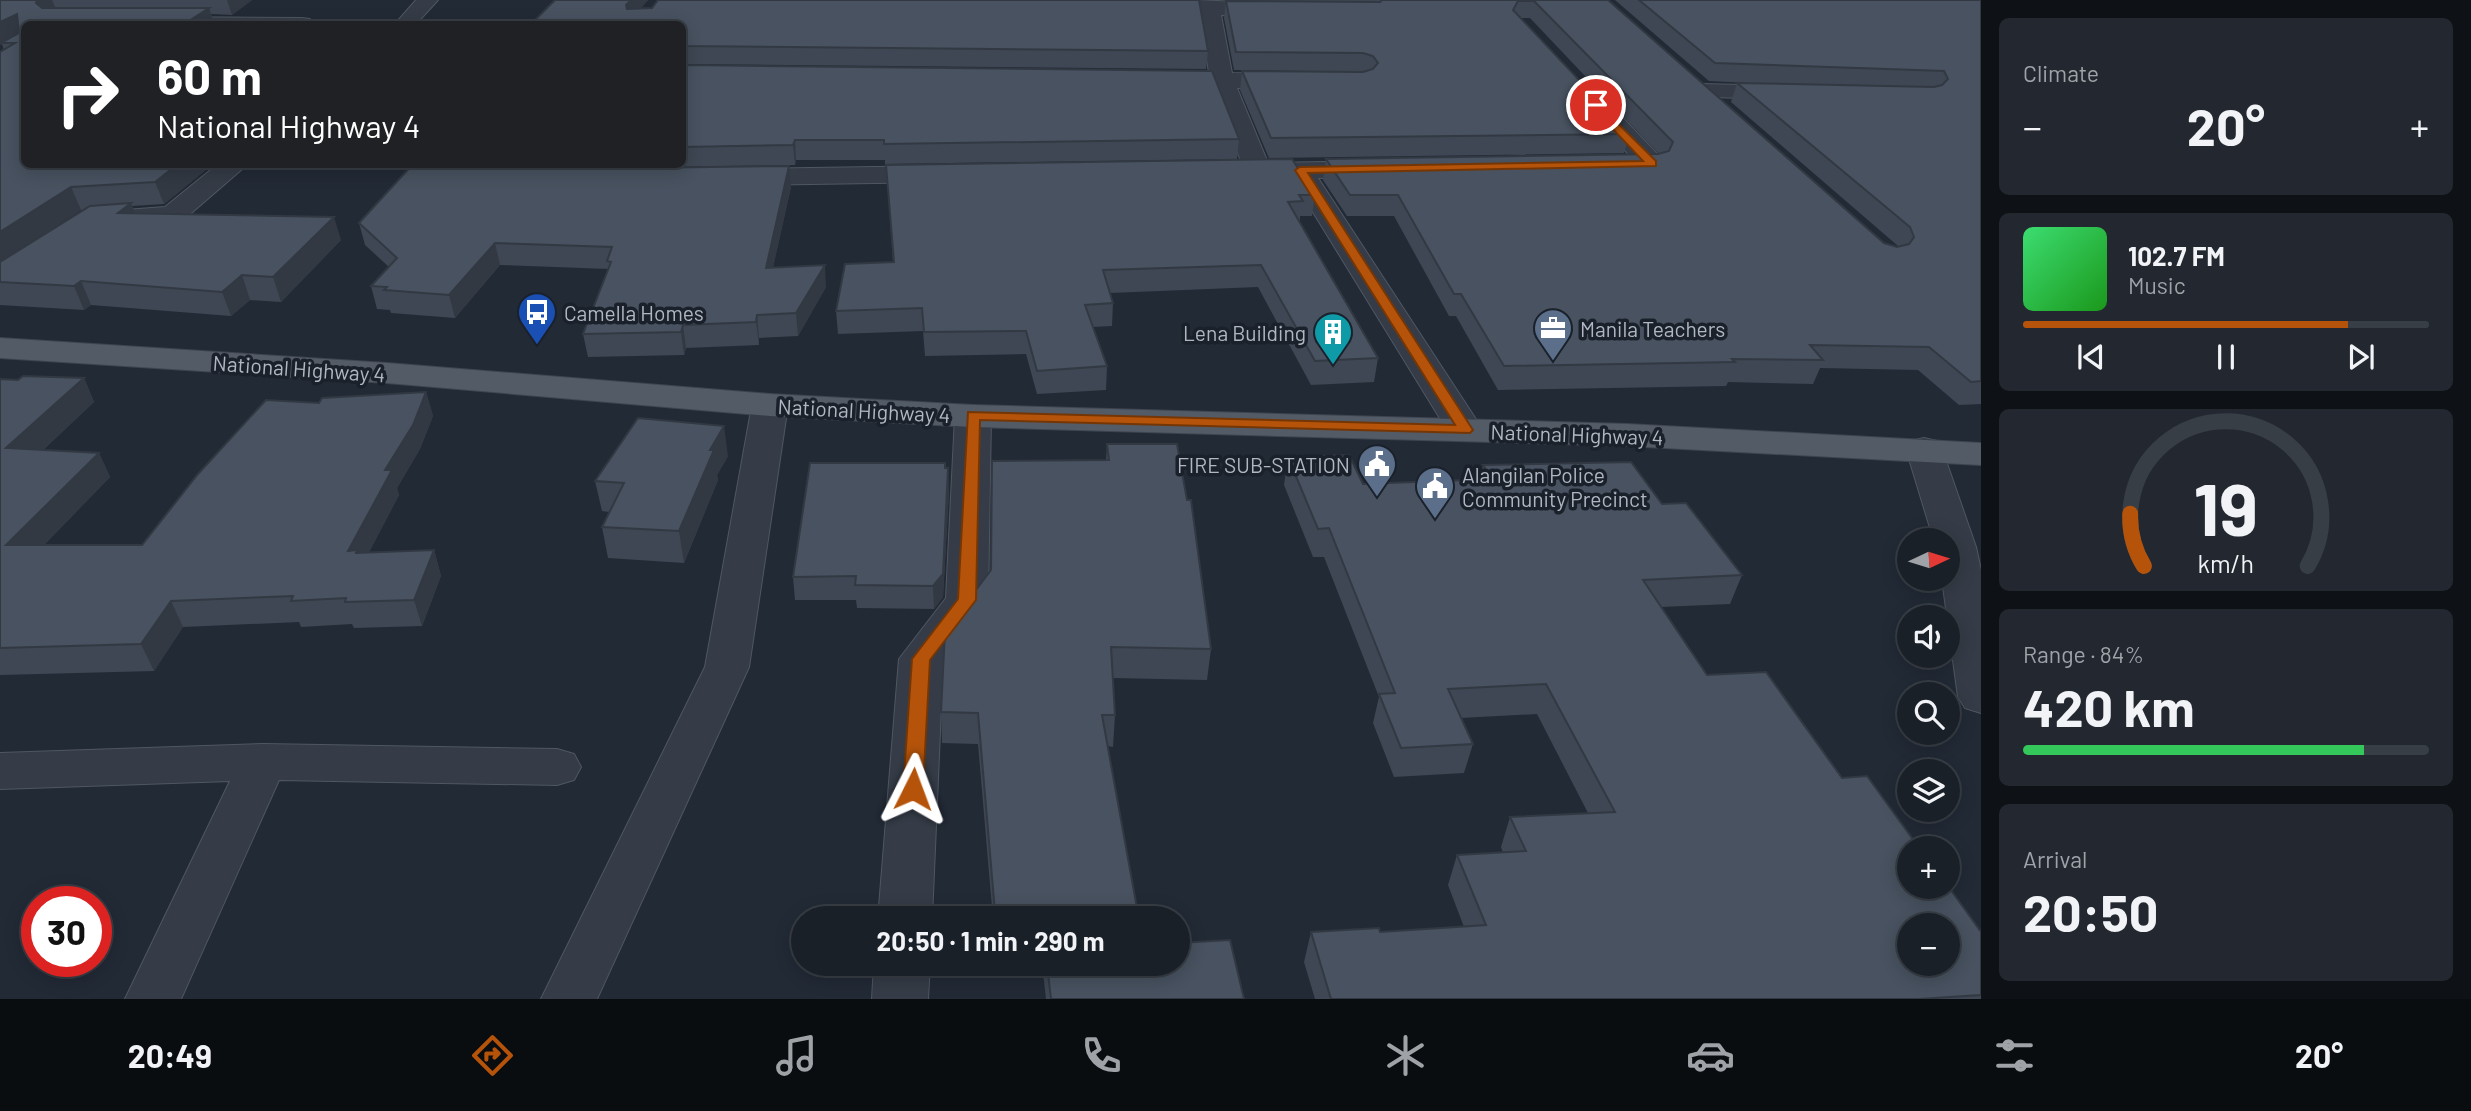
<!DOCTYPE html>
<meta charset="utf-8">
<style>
body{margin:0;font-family:Barlow,sans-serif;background:#232830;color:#f1f3f6;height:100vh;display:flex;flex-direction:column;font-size:26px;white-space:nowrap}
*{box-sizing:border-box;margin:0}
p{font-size:23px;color:#9fa3a8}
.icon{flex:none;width:38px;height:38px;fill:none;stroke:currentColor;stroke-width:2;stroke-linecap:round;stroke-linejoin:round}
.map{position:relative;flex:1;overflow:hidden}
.side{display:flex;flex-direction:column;gap:18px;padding:18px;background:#0e1216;width:490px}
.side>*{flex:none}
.hud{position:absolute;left:21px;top:21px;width:665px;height:147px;border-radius:10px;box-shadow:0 4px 18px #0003,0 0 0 2px #383e45;background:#202124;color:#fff;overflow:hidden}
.needle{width:46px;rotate:86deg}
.tools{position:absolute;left:1897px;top:528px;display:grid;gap:14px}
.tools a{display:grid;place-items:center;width:63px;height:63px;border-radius:50%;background:#1a2028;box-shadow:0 4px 18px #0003,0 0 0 2px #383e45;font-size:35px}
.speed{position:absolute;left:21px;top:886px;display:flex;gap:14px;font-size:35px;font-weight:700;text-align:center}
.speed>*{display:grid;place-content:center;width:91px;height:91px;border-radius:50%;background:#1a2028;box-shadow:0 4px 18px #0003,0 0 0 2px #383e45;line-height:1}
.speed .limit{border:10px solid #d22;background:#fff;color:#111}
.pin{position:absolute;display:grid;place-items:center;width:60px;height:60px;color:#fff;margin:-30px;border:4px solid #fff;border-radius:50%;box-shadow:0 2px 7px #0007}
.me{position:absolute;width:77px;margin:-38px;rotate:3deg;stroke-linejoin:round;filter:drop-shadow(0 0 5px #0008)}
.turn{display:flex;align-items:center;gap:24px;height:147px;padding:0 21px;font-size:32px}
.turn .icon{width:91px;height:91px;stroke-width:2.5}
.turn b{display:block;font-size:49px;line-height:60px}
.big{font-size:52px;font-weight:700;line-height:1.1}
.side .widget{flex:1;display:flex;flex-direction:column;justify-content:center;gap:10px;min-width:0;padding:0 24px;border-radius:10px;background:#232830}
.side .dial{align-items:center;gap:0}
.dial svg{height:182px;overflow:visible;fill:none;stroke:#383e45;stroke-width:7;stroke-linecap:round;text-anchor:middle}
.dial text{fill:#f1f3f6;stroke:none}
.song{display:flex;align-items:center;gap:21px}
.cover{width:84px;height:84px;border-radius:10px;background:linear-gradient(135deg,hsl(140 70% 55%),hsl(120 70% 35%))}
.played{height:7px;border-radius:4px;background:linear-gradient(90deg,#b45309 80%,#383e45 80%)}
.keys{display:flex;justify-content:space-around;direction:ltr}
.heat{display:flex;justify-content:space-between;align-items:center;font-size:38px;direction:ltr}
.charge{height:10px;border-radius:5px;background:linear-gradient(90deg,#34c759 84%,#383e45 0)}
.trip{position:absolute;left:791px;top:906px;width:399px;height:70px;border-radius:35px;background:#1a2028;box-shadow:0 4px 18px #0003,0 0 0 2px #383e45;font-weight:700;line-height:70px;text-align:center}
.menu{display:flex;height:112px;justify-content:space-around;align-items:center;background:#0a0d10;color:#9fa3a8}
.menu .icon{width:49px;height:49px}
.menu .selected{color:#b45309}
.menu b{font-size:32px;color:#f1f3f6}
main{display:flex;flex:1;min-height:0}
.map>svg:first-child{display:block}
</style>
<main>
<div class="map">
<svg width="1981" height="999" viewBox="0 0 1981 999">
<rect width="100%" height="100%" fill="#222a36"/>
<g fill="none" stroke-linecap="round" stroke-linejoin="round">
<defs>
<g id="street">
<path d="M416,0h22l-22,24h-21z"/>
<path d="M1198,0l78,4 7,2 3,4 -3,4 -7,2 -55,-1 11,58 61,1 8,2 4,5 -4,5 -8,2h-56l31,75 109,-2 9,2 4,6 -4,6 -9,2 -59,1 165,252 -5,8 -13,3 -13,-3 -160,-260 -53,-1 -4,-6 7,-7 -29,-77 -57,-2 -4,-5 4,-5 53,-2 -9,-59 -53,-1 -7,-2 -3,-4 3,-4 7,-2z"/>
<path d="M160,17l142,1 8,1 3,5h-163l2,-6z"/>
<path d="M1700,84l86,2 8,2 4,5 -4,5 -8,2 -94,-4 -4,-5 4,-5z"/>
<path d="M1593,94l9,2 59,62 4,6 -4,6 -9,2 -49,-2 -4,-6 4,-6 27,-2 -49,-55 3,-5z"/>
<path d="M218,164h30l-66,57 -60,5 -10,-3 -4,-6 4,-6 53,-4z"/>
<path d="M940,166l9,2 4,6 -4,6 -9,2 -203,3 -10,-2 -3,-6 3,-6 10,-2z"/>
<path d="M770,394l12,4 6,7 -39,262 -152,332h-56l164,-332 47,-262 6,-7z"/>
<path d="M973,405l13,3 5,8 -3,184 -45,61 -11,258h-54l21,-260 47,-61 9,-182 5,-8z"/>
<path d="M1924,438l13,3 5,8 34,98 5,23v143l-16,-5 -7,-11 -16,-118h6v-38h-14l-28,-92 5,-8z"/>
<path d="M263,744l294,5 17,5 7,13 -7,13 -17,5 -278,-5 -98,219h-56l105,-218 -230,8v-36z"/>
<path d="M874,964h56l-2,35h-56z"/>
</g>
<path id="primary" d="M0,338l387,25 383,31 203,11 654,19 354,19v22l-354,-19 -654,-19 -203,-11 -383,-33 -387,-25z"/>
</defs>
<use href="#street" stroke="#4f5761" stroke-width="2"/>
<use href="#primary" stroke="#3e4550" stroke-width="2"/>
<use href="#street" fill="#353c47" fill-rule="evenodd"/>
<use href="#primary" fill="#535b67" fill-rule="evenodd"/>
</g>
<g fill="#3e4753" fill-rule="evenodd">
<path d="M0,0h252l-20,15 -21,-1 3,10h-190l189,140 -49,40 -32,2 3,7 206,27 -60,62 -31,-2 -19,16 -140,-11 -7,5 -84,-5v-253l4,-2 -2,-6 -2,1zM81,210h3l-67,41z"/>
<path d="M555,0h93l-7,8 567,43 -2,18 -524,-5v-40z"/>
<path d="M1221,0h387l276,243 13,4 1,-1 -167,-144 6,-19 32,1 -60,-3 -94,-81h366v404l-22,1 -41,-35 -98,-2 -7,16 -85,-2 -2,4 -228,4 -42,-74h-7l-55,-100h-47l-24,-36 3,-21 333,-5 -129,-136h-10l110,116 -6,19 -355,5 -29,-68 2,-19 120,1 -128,-2 -10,-52 2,-17z"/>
<path d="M682,65l557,74 -2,20 -352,5v-4h-89l-1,5 -224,3 -16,-4h127z"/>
<path d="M886,165l429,30 -3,21h-12v6l78,136 -4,24 -63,3 -53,-98 -148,6 3,10 -1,23 -19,1 14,39 -1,24 -69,4 -11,-40 -101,2 -2,-25 -85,3 -2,-23 57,-49z"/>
<path d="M567,169l224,18 -18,80 53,20 -28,49 -39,2v7l-73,3 -2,7 -96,2 -5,-23 25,-65 -108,-4 -45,53 -64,-5 -1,-3 -13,-1 -6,-23 18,-19 -24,-22 -6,-22z"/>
<path d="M84,378l10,24 -51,48 56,3 11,24 -66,68h98l177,-142 107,-11 7,24 -13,33 -23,39 2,7 -30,57 65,-2 7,26 -19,50 -68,2 -2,-4 -51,3 -2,-5 -116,5 -29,44 -154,4v-296l18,1z"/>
<path d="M1107,444l104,205 -4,31 -94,-2 2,37 -2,32 -5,-1 31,173h-146l-15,-175 -36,-1 -1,-31 165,-252z"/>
<path d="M728,456l-11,19 1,5 -34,83 -76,-5 -6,-31 7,-15 -7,-1 -7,-30z"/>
<path d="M1288,457l75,27 117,-4 3,-15 179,39 80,71 -12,29 -69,3 46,68 135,103 139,154v67h-666l-11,-37 7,-30h69l84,-5 -16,-42 9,-30 46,-2 -2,-6 9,-30 78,-4 -51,-99 -76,4 12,26 -9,29 -70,4 -21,-54 6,-26 -55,-140h-11l-29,-72z"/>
<path d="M945,468l4,23 -6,106 -9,12 -77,-1 -1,-8h-61l-2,-23z"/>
<path d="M1042,964h136l66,35h-198z"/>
</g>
<g fill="#323943">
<path d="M37,0h15l5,12 -10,3 -11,-12z"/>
<path d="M227,0h25l-20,15z"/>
<path d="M631,0h17l-19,22 -3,-17z"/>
<path d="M209,8l5,16h-30z"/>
<path d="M17,14l7,19 -23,10 1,1 -2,1v-23z"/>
<path d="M795,140l1,20 -1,5 -2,-20z"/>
<path d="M178,164h35l-49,40 -9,-22z"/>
<path d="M789,166l2,21 -23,103 -2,-22z"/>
<path d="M71,187l10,23 -81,52v-30z"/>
<path d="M131,203l9,23 -22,-13z"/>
<path d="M334,217l7,23 -60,62 -8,-25z"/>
<path d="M495,243l5,22 -45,53 -6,-23z"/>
<path d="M825,265l1,22 -28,49 -2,-23z"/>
<path d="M242,275l8,25 -19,16 -9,-24z"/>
<path d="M81,281l10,24 -7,5 -10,-24z"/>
<path d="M757,315l2,23v7l-3,-23z"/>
<path d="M683,325l3,23 -2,7 -3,-23z"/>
<path d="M84,378l10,24 -75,70 -13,-24z"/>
<path d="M426,392l7,24 -13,33 -23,39 2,7 -37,71 -14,-15 37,-81z"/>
<path d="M724,426l4,30 -11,19 1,5 -34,83 -5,-32 31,-81z"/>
<path d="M99,453l11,24 -91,93 -13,-25z"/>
<path d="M948,468l1,23 -6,106 -9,12 -1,-23z"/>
<path d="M434,550l7,26 -19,50 -8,-26z"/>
<path d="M171,601l12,26 -29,44 -13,-27z"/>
</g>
<g fill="#485260" stroke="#323943" stroke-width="2" fill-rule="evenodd">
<path d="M0,0h37l-1,3 6,5h167l-25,16h-160v140h154l-23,18 -84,5 -71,45v-180l15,-9h-14l18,-10 -2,-19 -17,8z"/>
<path d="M555,0h76l-5,5 1,4 25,-1 6,-8h541l9,51 -526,-5v-22h-151z"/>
<path d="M1382,0h226l276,243 13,4 12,-3 5,-7 -4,-10 -173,-144 197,4 8,-2 6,-6 -4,-8 -229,-8 -76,-63h342v381l-10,1 -42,-35 -119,-2 13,15 -91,-1 3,3 -231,4 -43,-72h-7l-56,-99h-48l-24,-36 332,-5 11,-3 4,-9 -139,-141h-16l-5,9 117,124 -359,4 -29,-67 121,1 10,-3 5,-6 -5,-7 -10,-3 -127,-1 -10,-51 154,1z"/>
<path d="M682,65l530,6 27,68 -355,5v-4h-89l-2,5 -111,2z"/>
<path d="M1292,159l23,36h-16l4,6 -15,1 90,156 -63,3 -54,-96 -158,5 10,33 -28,2 22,61 -70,5 -11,-40 -102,1 -2,-24 -86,3 9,-47 49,-2 -8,-97z"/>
<path d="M413,164h127l27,5 222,-3 -23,102 59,-3 -29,48 -39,2 -1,7 -73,3 -2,7 -98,2 28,-72 -4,-1 5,-14 -117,-4 -46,52 -65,-5 3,-3 -16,-1 26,-28 -38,-35z"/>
<path d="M131,203l-13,10 216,4 -61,60 -31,-2 -20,17 -141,-11 -7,5 -74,-4v-20l90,-56z"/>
<path d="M23,376l61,2 -78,70 93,5 -93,92h136l56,-71 68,-74 53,3 3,-5 104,-6 -13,33 -28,45h7l-44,81 9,-1 -1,3 78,-3 -20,50 -69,2 1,-4 -55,3 2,-5 -122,5 -30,43 -141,4v-269l18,1z"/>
<path d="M638,418l86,8 -14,24h4l-35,81 -77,-4 22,-44 -29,-2z"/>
<path d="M1107,444h70l10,56h4l20,149 -100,-2 4,68h-13l37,204h-98l-1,-10 -45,3 -17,-199 -37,-1 4,-81 46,-61 1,-109 117,-1z"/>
<path d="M1349,455l14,29 129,-5 -9,-14 148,-3 31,42 24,-1 56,72 -99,5 64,95 59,-3 76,106 25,-2 53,73h-11v38l39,-1 33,46v63l-62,4h-588l-20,-67 68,-4 1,4 106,-7 -29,-70 69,-4 -16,-34 105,-5 -69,-128 -98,5 25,55 -72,4 -22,-54 16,-1 -66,-165 -11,1 -30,-72zM1909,926h39v38h-39z"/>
<path d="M810,463h135v5h3l-5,106 -10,12 -78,-1 1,-9 -63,1z"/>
<path d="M1230,940l14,59h-193l-4,-35h131v-21z"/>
</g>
<path fill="#b45309" stroke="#753606" stroke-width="2" d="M1596,102l60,59v5l-348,7 165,257 -3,3 -490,-13 -4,180 -46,60 -7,129 -3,5 -7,3 -8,-3 -2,-5 9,-130 46,-60 10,-187 487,13 -160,-255 5,-3 343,-6 -51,-54 -1,-2z"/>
<defs>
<symbol id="bus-pin" viewBox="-11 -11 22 30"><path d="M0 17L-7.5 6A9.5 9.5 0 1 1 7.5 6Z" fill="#1a4fb4" stroke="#1a212b"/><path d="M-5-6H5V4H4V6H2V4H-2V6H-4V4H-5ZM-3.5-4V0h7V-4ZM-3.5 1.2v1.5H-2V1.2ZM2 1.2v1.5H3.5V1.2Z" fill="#fff"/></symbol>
<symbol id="office-pin" viewBox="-11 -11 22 30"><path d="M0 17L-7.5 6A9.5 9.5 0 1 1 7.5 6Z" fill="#5c6f8a" stroke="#1a212b"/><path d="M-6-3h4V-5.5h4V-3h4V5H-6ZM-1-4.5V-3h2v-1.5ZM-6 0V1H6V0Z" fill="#fff"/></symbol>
<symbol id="building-pin" viewBox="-11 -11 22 30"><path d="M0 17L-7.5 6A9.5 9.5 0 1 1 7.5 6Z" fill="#0f9aa8" stroke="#1a212b"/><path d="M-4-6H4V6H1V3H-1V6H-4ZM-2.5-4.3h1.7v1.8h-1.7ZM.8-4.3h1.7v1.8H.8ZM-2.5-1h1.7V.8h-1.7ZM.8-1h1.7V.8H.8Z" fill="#fff"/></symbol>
<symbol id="civic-pin" viewBox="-11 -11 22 30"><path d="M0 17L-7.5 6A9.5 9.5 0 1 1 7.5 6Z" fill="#5c6f8a" stroke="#1a212b"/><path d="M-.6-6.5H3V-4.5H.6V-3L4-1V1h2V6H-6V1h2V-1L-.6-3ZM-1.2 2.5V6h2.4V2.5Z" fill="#fff"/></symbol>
</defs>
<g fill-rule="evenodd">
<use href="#bus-pin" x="515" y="290" width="44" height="60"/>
<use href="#office-pin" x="1531" y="306" width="44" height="60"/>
<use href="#building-pin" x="1311" y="310" width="44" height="60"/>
<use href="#civic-pin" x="1355" y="442" width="44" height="60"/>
<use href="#civic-pin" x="1413" y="464" width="44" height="60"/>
</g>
<g text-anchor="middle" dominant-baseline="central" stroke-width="7" stroke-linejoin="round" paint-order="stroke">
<g font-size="21" fill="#afb7c3" stroke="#1a212b" text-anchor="start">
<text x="564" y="312">Camella Homes</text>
<text x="1580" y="328">Manila Teachers</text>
<text x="1306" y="332" text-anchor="end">Lena Building</text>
<text x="1350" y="464" text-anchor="end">FIRE SUB-STATION</text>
<text x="1462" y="474">Alangilan Police<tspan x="1462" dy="24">Community Precinct</tspan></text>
</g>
<g font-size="21" fill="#afb7c3" stroke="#1a212b">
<text transform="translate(299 368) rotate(4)">National Highway 4</text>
<text transform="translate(864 410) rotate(3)">National Highway 4</text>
<text transform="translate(1577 434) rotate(2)">National Highway 4</text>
</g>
</g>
</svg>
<div class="tools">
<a><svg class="needle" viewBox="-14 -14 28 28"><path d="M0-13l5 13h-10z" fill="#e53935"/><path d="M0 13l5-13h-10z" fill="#9fa3a8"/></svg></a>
<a><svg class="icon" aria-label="sound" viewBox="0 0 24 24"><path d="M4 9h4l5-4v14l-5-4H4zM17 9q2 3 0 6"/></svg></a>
<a><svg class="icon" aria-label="search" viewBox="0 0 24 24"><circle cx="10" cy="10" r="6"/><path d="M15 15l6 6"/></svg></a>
<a><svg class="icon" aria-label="layers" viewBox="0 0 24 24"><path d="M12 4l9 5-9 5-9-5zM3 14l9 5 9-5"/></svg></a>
<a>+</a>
<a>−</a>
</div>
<div class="speed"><div class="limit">30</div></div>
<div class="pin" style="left:1596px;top:105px;background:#d93025"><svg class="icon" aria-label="arrive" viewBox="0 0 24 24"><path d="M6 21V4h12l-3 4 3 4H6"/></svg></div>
<svg class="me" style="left:913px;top:789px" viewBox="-20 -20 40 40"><path d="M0-17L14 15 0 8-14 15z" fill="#b45309" stroke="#fff" stroke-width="4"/></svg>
<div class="trip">20:50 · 1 min · 290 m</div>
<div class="hud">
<div class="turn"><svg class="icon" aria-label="right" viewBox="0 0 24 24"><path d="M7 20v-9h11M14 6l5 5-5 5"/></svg><div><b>60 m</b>National Highway 4</div></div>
</div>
</div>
<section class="side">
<div class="widget"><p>Climate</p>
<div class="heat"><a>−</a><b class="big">20°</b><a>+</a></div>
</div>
<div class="widget">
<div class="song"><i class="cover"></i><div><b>102.7 FM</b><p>Music</p></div></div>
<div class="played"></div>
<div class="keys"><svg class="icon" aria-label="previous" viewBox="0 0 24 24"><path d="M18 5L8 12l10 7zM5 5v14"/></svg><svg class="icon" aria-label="pause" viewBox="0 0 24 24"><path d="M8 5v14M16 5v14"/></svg><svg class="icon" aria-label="next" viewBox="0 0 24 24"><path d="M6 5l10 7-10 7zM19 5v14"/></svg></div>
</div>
<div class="widget dial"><svg viewBox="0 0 100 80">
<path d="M14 69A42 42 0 1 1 86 69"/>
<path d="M14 69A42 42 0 0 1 8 46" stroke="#b45309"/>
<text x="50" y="56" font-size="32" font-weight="700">19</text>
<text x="50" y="72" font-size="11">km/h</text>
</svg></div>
<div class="widget"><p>Range · 84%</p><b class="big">420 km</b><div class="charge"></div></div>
<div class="widget"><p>Arrival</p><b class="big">20:50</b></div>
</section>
</main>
<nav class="menu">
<b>20:49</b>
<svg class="icon selected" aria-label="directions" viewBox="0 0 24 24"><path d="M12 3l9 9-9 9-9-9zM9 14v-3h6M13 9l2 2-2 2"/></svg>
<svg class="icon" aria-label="music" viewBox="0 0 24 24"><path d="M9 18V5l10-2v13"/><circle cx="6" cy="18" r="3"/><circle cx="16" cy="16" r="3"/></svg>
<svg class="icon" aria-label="phone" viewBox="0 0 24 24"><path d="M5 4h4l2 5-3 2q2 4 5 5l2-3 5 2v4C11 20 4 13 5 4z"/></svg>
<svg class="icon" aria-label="climate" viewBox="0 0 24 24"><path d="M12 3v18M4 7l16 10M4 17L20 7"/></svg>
<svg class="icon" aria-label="car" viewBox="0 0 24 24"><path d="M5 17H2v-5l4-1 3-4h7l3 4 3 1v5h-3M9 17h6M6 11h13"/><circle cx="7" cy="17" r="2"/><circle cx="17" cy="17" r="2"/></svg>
<svg class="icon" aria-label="filters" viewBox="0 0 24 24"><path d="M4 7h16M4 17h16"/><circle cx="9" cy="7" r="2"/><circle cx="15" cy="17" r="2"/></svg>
<b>20°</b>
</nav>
